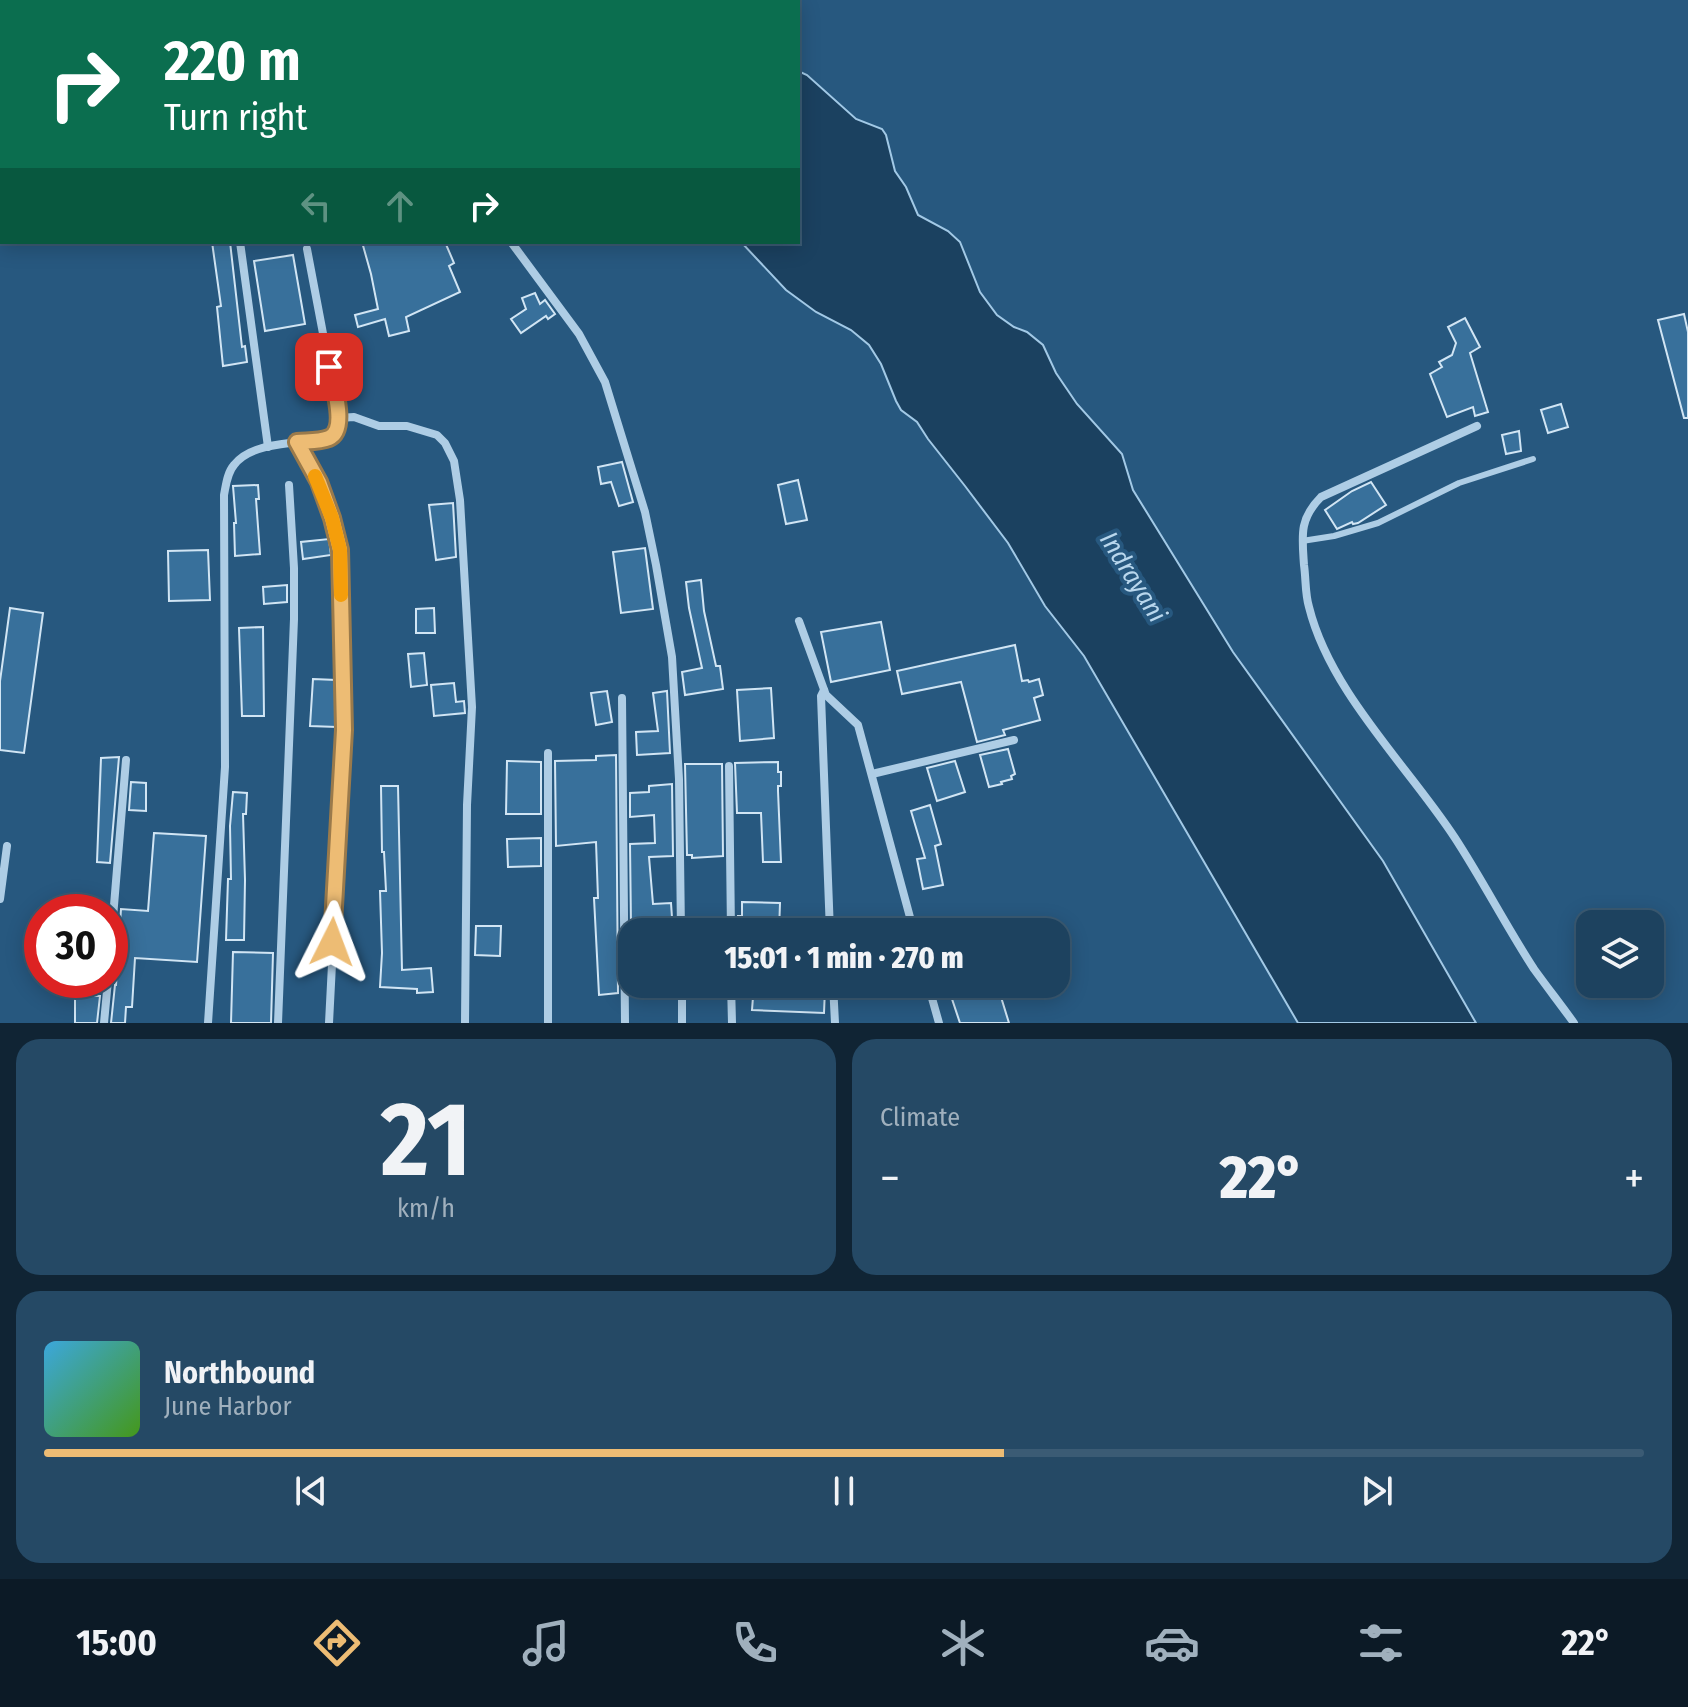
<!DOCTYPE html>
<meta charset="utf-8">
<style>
body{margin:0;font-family:"Fira Sans Condensed",sans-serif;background:#254965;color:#f1f3f6;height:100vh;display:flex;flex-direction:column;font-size:30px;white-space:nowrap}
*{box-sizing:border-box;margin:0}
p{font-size:26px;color:#a0b0bd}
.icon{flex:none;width:44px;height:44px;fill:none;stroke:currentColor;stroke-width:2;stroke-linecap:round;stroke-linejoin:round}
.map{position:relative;height:1023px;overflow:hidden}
.side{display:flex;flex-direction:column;gap:16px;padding:16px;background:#102434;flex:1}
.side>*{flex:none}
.hud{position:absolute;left:0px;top:0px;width:800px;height:244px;box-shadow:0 4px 20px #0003,0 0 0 2px #3b5b74;background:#0b6e4f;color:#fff;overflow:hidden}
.buttons{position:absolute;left:1576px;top:910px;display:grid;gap:16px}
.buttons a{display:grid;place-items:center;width:88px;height:88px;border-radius:16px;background:#1d425f;box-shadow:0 4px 20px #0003,0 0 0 2px #3b5b74;font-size:40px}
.speed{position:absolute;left:24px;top:894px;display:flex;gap:16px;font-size:40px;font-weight:700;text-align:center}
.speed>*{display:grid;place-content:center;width:104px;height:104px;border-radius:50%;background:#1d425f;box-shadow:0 4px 20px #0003,0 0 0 2px #3b5b74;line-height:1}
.speed .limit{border:12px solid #d22;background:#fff;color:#111}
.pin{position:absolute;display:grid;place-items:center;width:68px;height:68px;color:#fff;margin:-34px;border-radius:16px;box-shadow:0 4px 12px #0006}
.me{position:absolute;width:88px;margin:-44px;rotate:3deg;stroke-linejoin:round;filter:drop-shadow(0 0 6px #0008)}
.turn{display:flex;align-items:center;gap:28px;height:168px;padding:0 32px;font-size:36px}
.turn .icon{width:104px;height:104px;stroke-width:2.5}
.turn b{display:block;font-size:56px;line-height:68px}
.lanes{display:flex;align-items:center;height:76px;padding:0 32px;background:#0003;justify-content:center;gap:40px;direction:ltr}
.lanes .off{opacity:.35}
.big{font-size:60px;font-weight:800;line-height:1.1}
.side .widget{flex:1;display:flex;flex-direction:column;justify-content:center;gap:12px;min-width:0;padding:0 28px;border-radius:24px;background:#254965}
.side .dial{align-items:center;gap:0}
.dial b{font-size:104px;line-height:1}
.song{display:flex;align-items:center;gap:24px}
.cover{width:96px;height:96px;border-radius:12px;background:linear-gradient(135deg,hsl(200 70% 55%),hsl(100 70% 35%))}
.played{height:8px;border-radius:4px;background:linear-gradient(90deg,#edbc74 60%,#3b5b74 60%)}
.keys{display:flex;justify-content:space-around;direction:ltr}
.heat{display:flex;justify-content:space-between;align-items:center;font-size:44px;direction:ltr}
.side .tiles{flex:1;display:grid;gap:16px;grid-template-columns:1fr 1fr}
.widget:last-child{grid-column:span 2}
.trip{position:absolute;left:618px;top:918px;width:452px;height:80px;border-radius:24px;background:#1d425f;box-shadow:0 4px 20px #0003,0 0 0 2px #3b5b74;font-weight:800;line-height:80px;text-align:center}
.tabs{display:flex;height:128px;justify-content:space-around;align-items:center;background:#0c1a26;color:#a0b0bd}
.tabs .icon{width:56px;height:56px}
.tabs .current{color:#edbc74}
.tabs b{font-size:36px;color:#f1f3f6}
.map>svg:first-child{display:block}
</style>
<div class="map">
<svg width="1688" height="1023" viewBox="0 0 1688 1023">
<rect width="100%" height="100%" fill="#27587f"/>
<path fill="#1b4160" stroke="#a2c9e6" stroke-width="2" d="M798,71l9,4 49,44 26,10 4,6 9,36 11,16 12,28 30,16 12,11 20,50 17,23 17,12 13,5 16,13 13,28 21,31 45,50 11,36 100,162 150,209 93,162h-178l-214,-367 -39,-50 -37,-63 -43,-57 -37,-47 -11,-17 -16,-12 -5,-9 -15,-37 -12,-19 -18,-15 -35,-18 -30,-22 -45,-48h57z"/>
<g fill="#38709b" stroke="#d1e5f4" stroke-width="2">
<path d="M212,242h18l12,105 3,-1 2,16 -24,4 -6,-59 4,-1z"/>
<path d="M362,242h83l9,21 -5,3 11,26 -54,25 3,14 -20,5 -4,-17 -27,8 -3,-12 23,-6 -7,-35z"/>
<path d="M293,255l12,69 -40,7 -11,-70z"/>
<path d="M535,293l5,11 5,-4 10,14 -7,5 -2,-3 -25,17 -10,-14 15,-10 -4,-11z"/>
<path d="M1684,314l4,18v86h-4l-26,-98z"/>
<path d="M1465,318l15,29 -10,6 18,59 -13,4 -2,-9 -26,10 -17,-43 12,-7 -3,-5 13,-7 4,-12 -8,-16z"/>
<path d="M1561,404l7,23 -20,6 -7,-23z"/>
<path d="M1519,431l2,20 -15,3 -4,-19z"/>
<path d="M622,462l11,40 -14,4 -8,-24 -10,2 -3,-17z"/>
<path d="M798,480l9,40 -21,4 -8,-39z"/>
<path d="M1371,482l15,23 -28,18 -5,1 -1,-2 -15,7 -12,-19 27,-19z"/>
<path d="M258,485l1,14h-3l4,55 -25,2 -1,-33h2l-3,-37z"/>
<path d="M453,503l3,54 -20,3 -7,-55z"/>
<path d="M329,539l2,16 -28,4 -2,-17z"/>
<path d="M645,548l8,61 -32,4 -8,-61z"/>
<path d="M208,550l2,50 -41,1 -1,-50z"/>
<path d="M701,580l3,31 12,55h4l3,23 -38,6 -3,-23 20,-4 -13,-60 -3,-26z"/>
<path d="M287,585v17l-23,2 -1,-17z"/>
<path d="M10,608l33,5 -19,140 -24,-3v-69z"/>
<path d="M434,608l1,25h-19v-24z"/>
<path d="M881,622l9,48 -59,12 -10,-50z"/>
<path d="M263,627l1,89h-22l-3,-88z"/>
<path d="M1015,645l7,36 6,-1 1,2 10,-3 4,16 -9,3 6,22 -37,10 2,5 -28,7 -16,-60 -59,12 -5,-23z"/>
<path d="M424,653l3,32 -16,2 -3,-33z"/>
<path d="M313,679l23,1 1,47 -27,-1z"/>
<path d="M454,683l2,19 8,-1 1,12 -31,3 -3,-31z"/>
<path d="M771,688l3,50 -34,3 -3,-51z"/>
<path d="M607,691l5,31 -16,3 -5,-32z"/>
<path d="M667,691l3,62 -33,2 -1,-23 22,-1 -5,-38z"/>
<path d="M1008,749l7,25 -4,2 1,3 -11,3 1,2 -13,3 -9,-32z"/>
<path d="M616,755l2,238 -19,2 -5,-97h4l-2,-56 -40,4 -1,-85 41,-1v-4z"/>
<path d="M119,757l-9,106 -13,-1 4,-104z"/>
<path d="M507,761l34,1v52h-35z"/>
<path d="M955,761l10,31 -28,9 -10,-33z"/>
<path d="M778,762v10h3v14h-3v5l3,71h-18l-2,-49h-24l-2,-50z"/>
<path d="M685,764h37l1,92 -31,2v-3h-5z"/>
<path d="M131,782l15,1v28l-17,-1z"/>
<path d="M672,784l1,72 -24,1 4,47 18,-1 2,29h-28v-6l-14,1 -1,-83 25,-1 -1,-28 -24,2v-24l19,-1v-6z"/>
<path d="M381,786h17l4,184 29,-2 2,24 -16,1v-4l-37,-2 2,-34 -2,-62h6l-2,-39h-2z"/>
<path d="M233,792l14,1 -1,21h-3l2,66 -1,60h-18l2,-61h3l-1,-53z"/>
<path d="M930,805l11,39 -6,2 8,39 -20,4 -6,-30 8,-1 -14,-47z"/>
<path d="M154,833l52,3 -9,126 -62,-4 -3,49h-6l-1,16h-14l4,-38h1l5,-76 27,2z"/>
<path d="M541,838v28l-33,1 -1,-28z"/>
<path d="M742,902l38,1 -1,29h-41v-16h4z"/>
<path d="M476,926h25l-1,30 -25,-1z"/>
<path d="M233,952l40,1 -2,70h-40z"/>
<path d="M760,984h26l-1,3 40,1 -1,25 -72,-3 1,-13h6z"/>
<path d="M947,984h50l12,39h-49z"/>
<path d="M75,995l25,1 -3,27h-22z"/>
</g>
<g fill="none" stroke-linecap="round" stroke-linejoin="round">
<path stroke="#aecde5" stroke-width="6" d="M1302,541l32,-5 44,-13 81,-40 74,-24"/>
<g stroke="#aecde5" stroke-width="8">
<path d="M233,0l1,2"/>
<path d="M349,0l1,2"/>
<path d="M240,242l28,205"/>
<path d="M511,242l68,92 26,48 40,130 11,53 16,92 7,122 2,153"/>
<path d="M339,418l15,-1 25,9h28l30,9 8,8 9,18 6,39 12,207 -5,98 -2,218"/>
<path d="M1477,426l-156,71c-22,22 -19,39 -17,68 2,14 1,29 5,42 21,85 99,159 146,231 28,43 51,88 79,131 13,18 27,36 40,54"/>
<path d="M297,442l22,40 13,36 8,32 4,180 -15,293"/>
<path d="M799,621l27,74 32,30 56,207"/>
<path d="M824,690l-3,6 9,236"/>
<path d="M622,698l3,325"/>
<path d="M729,766l2,166"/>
<path d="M872,774l142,-34"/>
<path d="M0,899l7,-53"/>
<path d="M110,954l16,-194"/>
<path d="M682,984v39"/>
<path d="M731,984l1,39"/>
<path d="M833,984l2,39"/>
<path d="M928,984l11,39"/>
<path d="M104,1023l4,-43"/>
<path d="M208,1023l17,-256 -1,-272c2,-10 3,-22 10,-30 19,-25 69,-21 97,-27l5,-5 3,-15 -32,-169"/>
<path d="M278,1023l16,-404v-51l-5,-83"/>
<path d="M548,1023v-270"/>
</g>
</g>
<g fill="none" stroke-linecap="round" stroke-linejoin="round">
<defs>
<path id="route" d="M329,367c4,16 19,63 0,71 -10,4 -22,3 -32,4l22,40 13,36 8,32 4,180 -12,212"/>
</defs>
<use href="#route" stroke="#9a7a4b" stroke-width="20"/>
<use href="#route" stroke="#edbc74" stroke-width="14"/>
<path stroke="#f59e0b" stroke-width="14" d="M315,476l17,42 8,32 1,45"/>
</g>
<g text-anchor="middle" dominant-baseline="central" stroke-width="8" stroke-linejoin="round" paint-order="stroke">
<g font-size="26" font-style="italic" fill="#b9d7ed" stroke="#27587f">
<text transform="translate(1133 577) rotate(58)">Indrayani</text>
</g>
</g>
</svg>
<div class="buttons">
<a><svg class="icon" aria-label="layers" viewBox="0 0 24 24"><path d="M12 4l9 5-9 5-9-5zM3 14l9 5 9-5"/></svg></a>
</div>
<div class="speed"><div class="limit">30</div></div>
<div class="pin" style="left:329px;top:367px;background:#d93025"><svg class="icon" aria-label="arrive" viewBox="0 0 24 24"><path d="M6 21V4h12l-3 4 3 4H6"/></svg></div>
<svg class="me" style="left:332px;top:942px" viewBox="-20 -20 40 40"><path d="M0-17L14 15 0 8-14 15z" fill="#edbc74" stroke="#fff" stroke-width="4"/></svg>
<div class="trip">15:01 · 1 min · 270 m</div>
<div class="hud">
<div class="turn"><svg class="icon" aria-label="right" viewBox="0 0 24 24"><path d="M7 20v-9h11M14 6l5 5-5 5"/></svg><div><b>220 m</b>Turn right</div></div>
<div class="lanes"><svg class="icon off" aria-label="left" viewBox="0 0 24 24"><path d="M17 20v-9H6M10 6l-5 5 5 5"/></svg><svg class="icon off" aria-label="ahead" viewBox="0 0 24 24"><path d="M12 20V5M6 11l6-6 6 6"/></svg><svg class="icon" aria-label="right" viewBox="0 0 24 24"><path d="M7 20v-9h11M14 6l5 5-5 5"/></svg></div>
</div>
</div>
<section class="side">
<div class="tiles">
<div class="widget dial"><b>21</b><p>km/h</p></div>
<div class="widget"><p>Climate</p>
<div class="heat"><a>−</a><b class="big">22°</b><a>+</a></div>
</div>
<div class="widget">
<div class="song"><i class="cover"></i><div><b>Northbound</b><p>June Harbor</p></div></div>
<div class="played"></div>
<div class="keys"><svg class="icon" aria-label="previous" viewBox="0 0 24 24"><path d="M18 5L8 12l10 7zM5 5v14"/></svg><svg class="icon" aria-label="pause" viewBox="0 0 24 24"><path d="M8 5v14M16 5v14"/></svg><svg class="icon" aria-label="next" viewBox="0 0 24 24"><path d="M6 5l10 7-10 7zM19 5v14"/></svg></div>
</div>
</div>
</section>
<nav class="tabs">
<b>15:00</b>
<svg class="icon current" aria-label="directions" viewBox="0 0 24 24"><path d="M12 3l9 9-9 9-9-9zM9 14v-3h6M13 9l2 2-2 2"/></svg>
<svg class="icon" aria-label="music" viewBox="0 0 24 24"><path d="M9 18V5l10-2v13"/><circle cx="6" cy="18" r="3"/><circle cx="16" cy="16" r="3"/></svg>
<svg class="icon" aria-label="phone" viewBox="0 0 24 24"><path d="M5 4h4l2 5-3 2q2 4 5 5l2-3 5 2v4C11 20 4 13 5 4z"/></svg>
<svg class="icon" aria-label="climate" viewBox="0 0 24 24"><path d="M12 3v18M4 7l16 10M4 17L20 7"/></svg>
<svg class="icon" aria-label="car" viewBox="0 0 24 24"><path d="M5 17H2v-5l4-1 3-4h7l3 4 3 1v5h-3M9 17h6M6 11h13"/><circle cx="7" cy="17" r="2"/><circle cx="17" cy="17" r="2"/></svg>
<svg class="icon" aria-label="filters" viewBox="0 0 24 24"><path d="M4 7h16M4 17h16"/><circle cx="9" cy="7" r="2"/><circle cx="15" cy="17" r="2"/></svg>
<b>22°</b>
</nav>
